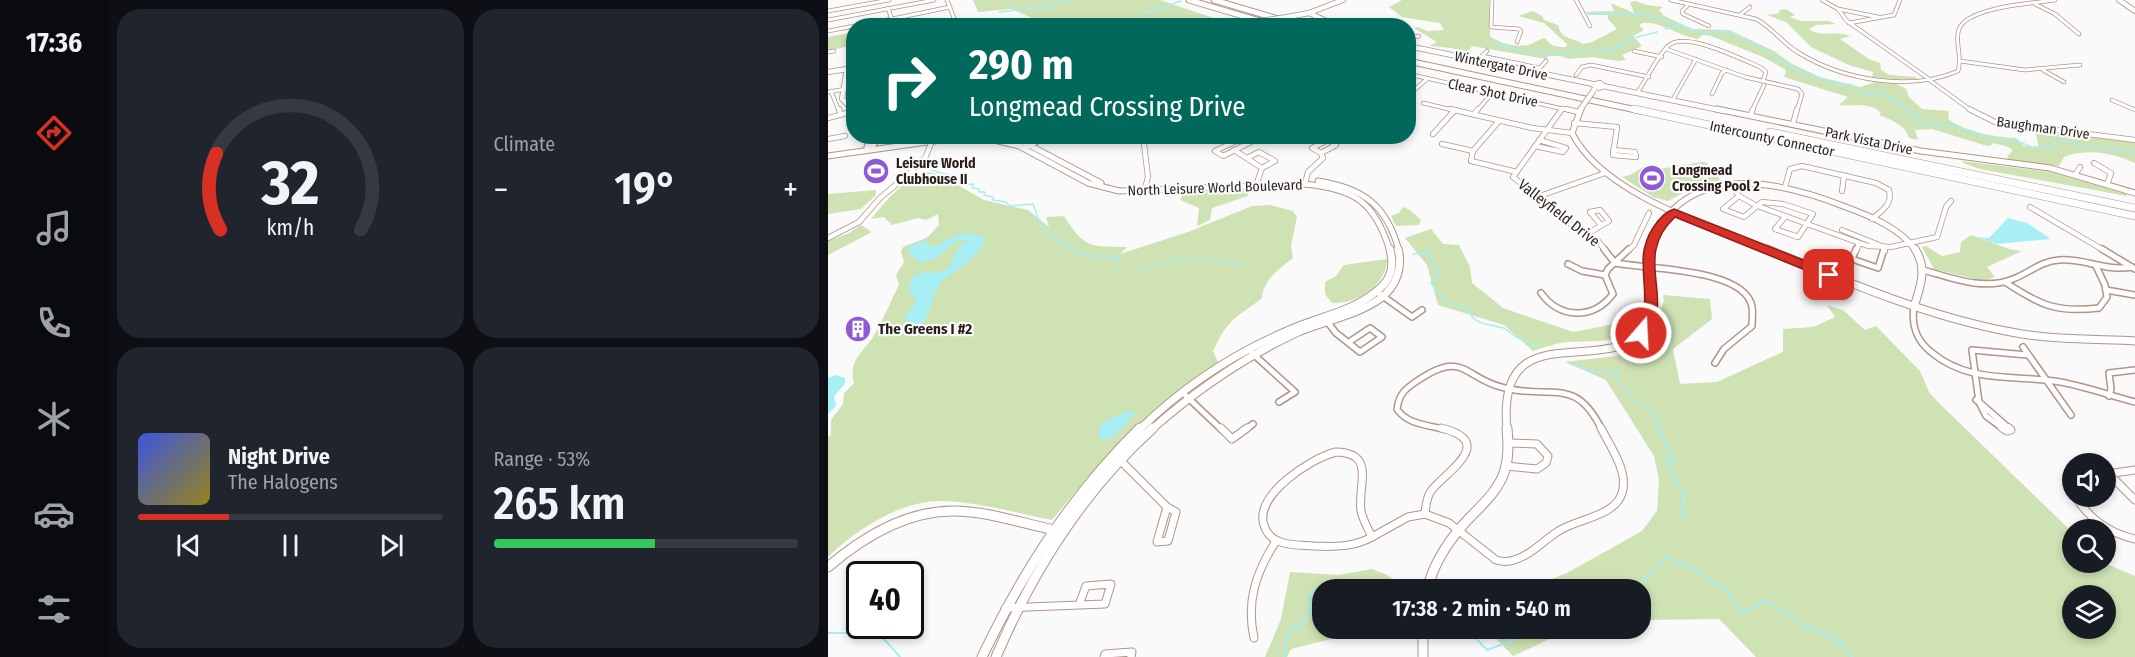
<!DOCTYPE html>
<meta charset="utf-8">
<style>
body{margin:0;font-family:"Fira Sans Condensed",sans-serif;background:#20242c;color:#f1f3f6;height:100vh;display:flex;flex-direction:column;font-size:22px;white-space:nowrap}
*{box-sizing:border-box;margin:0}
p{font-size:20px;color:#9ea1a6}
.icon{flex:none;width:33px;height:33px;fill:none;stroke:currentColor;stroke-width:2;stroke-linecap:round;stroke-linejoin:round}
.map{position:relative;flex:1;overflow:hidden}
.drawer{display:flex;flex-direction:column;gap:9px;padding:9px;background:#0d0f14;width:720px}
.drawer>*{flex:none}
.banner{position:absolute;left:18px;top:18px;width:570px;height:126px;border-radius:24px;box-shadow:0 3px 9px #0003;background:#00695c;color:#fff;overflow:hidden}
.buttons{position:absolute;left:1234px;top:453px;display:grid;gap:12px}
.buttons a{display:grid;place-items:center;width:54px;height:54px;border-radius:50%;background:#171b24;box-shadow:0 3px 9px #0003;font-size:30px}
.speed{position:absolute;left:18px;top:561px;display:flex;gap:12px;font-size:30px;font-weight:700;text-align:center}
.speed>*{display:grid;place-content:center;width:78px;height:78px;border-radius:50%;background:#171b24;box-shadow:0 3px 9px #0003;line-height:1}
.speed .limit{border:3px solid #111;border-radius:9px;background:#fff;color:#111}
.pin{position:absolute;display:grid;place-items:center;width:51px;height:51px;color:#fff;margin:-26px;border-radius:12px;box-shadow:0 3px 9px #0006}
.me{position:absolute;width:66px;margin:-33px;rotate:19deg;stroke-linejoin:round;filter:drop-shadow(0 0 4px #0008)}
.turn{display:flex;align-items:center;gap:21px;height:126px;padding:0 24px;font-size:27px}
.turn .icon{width:78px;height:78px;stroke-width:2.5}
.turn b{display:block;font-size:42px;line-height:51px}
.big{font-size:45px;font-weight:600;line-height:1.1}
.drawer .widget{flex:1;display:flex;flex-direction:column;justify-content:center;gap:9px;min-width:0;padding:0 21px;border-radius:24px;background:#20242c}
.drawer .dial{align-items:center;gap:0}
.dial svg{height:156px;overflow:visible;fill:none;stroke:#363941;stroke-width:7;stroke-linecap:round;text-anchor:middle}
.dial text{fill:#f1f3f6;stroke:none}
.song{display:flex;align-items:center;gap:18px}
.cover{width:72px;height:72px;border-radius:9px;background:linear-gradient(135deg,hsl(230 70% 55%),hsl(50 70% 35%))}
.played{height:6px;border-radius:3px;background:linear-gradient(90deg,#d93025 30%,#363941 30%)}
.keys{display:flex;justify-content:space-around;direction:ltr}
.heat{display:flex;justify-content:space-between;align-items:center;font-size:33px;direction:ltr}
.charge{height:9px;border-radius:4px;background:linear-gradient(90deg,#34c759 53%,#363941 0)}
.drawer .tiles{flex:1;display:grid;gap:9px;grid-template-columns:repeat(2,1fr)}
.trip{position:absolute;left:484px;top:579px;width:339px;height:60px;border-radius:24px;background:#171b24;box-shadow:0 3px 9px #0003;font-weight:600;line-height:60px;text-align:center}
main{display:flex;flex:1;min-height:0}
.tab-bar{display:flex;flex-direction:column;width:108px;justify-content:space-around;align-items:center;background:#090b0e;color:#9ea1a6}
.tab-bar .icon{width:42px;height:42px}
.tab-bar .on{color:#d93025}
.tab-bar b{font-size:27px;color:#f1f3f6}
.map>svg:first-child{display:block}
</style>
<main>
<nav class="tab-bar">
<b>17:36</b>
<svg class="icon on" aria-label="directions" viewBox="0 0 24 24"><path d="M12 3l9 9-9 9-9-9zM9 14v-3h6M13 9l2 2-2 2"/></svg>
<svg class="icon" aria-label="music" viewBox="0 0 24 24"><path d="M9 18V5l10-2v13"/><circle cx="6" cy="18" r="3"/><circle cx="16" cy="16" r="3"/></svg>
<svg class="icon" aria-label="phone" viewBox="0 0 24 24"><path d="M5 4h4l2 5-3 2q2 4 5 5l2-3 5 2v4C11 20 4 13 5 4z"/></svg>
<svg class="icon" aria-label="climate" viewBox="0 0 24 24"><path d="M12 3v18M4 7l16 10M4 17L20 7"/></svg>
<svg class="icon" aria-label="car" viewBox="0 0 24 24"><path d="M5 17H2v-5l4-1 3-4h7l3 4 3 1v5h-3M9 17h6M6 11h13"/><circle cx="7" cy="17" r="2"/><circle cx="17" cy="17" r="2"/></svg>
<svg class="icon" aria-label="filters" viewBox="0 0 24 24"><path d="M4 7h16M4 17h16"/><circle cx="9" cy="7" r="2"/><circle cx="15" cy="17" r="2"/></svg>
</nav>
<section class="drawer">
<div class="tiles">
<div class="widget dial"><svg viewBox="0 0 100 80">
<path d="M14 69A42 42 0 1 1 86 69"/>
<path d="M14 69A42 42 0 0 1 12 30" stroke="#d93025"/>
<text x="50" y="56" font-size="32" font-weight="700">32</text>
<text x="50" y="72" font-size="11">km/h</text>
</svg></div>
<div class="widget"><p>Climate</p>
<div class="heat"><a>−</a><b class="big">19°</b><a>+</a></div>
</div>
<div class="widget">
<div class="song"><i class="cover"></i><div><b>Night Drive</b><p>The Halogens</p></div></div>
<div class="played"></div>
<div class="keys"><svg class="icon" aria-label="previous" viewBox="0 0 24 24"><path d="M18 5L8 12l10 7zM5 5v14"/></svg><svg class="icon" aria-label="pause" viewBox="0 0 24 24"><path d="M8 5v14M16 5v14"/></svg><svg class="icon" aria-label="next" viewBox="0 0 24 24"><path d="M6 5l10 7-10 7zM19 5v14"/></svg></div>
</div>
<div class="widget"><p>Range · 53%</p><b class="big">265 km</b><div class="charge"></div></div>
</div>
</section>
<div class="map">
<svg width="1307" height="657" viewBox="0 0 1307 657">
<rect width="100%" height="100%" fill="#fafafa"/>
<g fill="#cee2b4" fill-rule="evenodd">
<path d="M145,0h187l71,24 -182,1 -38,-16 -33,3z"/>
<path d="M574,0h87l1,36c11,8 24,11 37,9 7,-1 11,-6 18,-7 6,9 11,9 21,9l1,-3 -23,-21 -26,-7 15,-5 9,5 2,4 14,5c3,15 15,12 25,19l9,-2 25,-13 -9,-10v-4h-20l-3,-3 29,-1 -3,-7h2l21,9 -4,-11 5,-1 11,4 17,2 -4,3 5,6 29,13 36,1 45,21 18,13 28,13 40,10 19,-6 16,2 11,6 3,8 13,12 27,2 -1,8c18,13 46,18 68,19l8,8 15,2 -4,-17 100,11v21c-22,-10 -47,-15 -71,-6l-5,9 -50,-6 -2,-3 6,-7 -7,-4 -14,-3 -1,3 -7,-1 -52,-16 -17,1 3,10 -9,-2c-4,-14 -18,-18 -30,-23l2,-2c-11,-12 -27,-6 -42,-8l9,-8 -64,-20 2,-7 -21,-12 -54,-22 -9,-1 -4,4c-20,-3 -37,-18 -56,-16l-3,3 5,4 -11,6 9,10 -20,9 4,5 -8,1 -26,-4 -23,2 -9,-3h-12l-2,3 -74,-13 -6,8 -14,-6 -23,-2 8,-4 -23,-14 4,-1 9,4 17,-1 -4,-7 -38,-6 -13,-10z"/>
<path d="M958,9l9,6 -5,2 11,4h28l7,3 -20,1 -7,4c12,9 28,1 41,7l-10,3 29,20 11,4 1,7 9,5 25,2 3,2 -25,1 -21,-3 1,-5 -24,-7 -38,-18 -25,-25 -19,-7 13,-2 -1,-3z"/>
<path d="M25,32v13l-25,6v-14z"/>
<path d="M1134,161l103,13 62,20v2l-147,-27 -17,-6z"/>
<path d="M874,162h4l14,18 -20,4 -32,17 -15,-4 -31,-20 8,-2 15,-9 14,3z"/>
<path d="M99,172l11,2 46,26 44,10 21,17 -3,-10 18,-1c21,33 25,30 63,31l-7,7 68,-22 64,-26 18,-1 23,6 4,6 -6,29 2,12c-13,10 -30,22 -31,40 -8,7 -25,17 -31,24 -8,8 -13,19 -18,29l6,14 -96,78 -37,36 -34,41c-36,-7 -73,-18 -110,-19 -40,-1 -87,29 -114,56v-120l3,-2v-15l12,-16 1,-11 10,-10c-6,-21 8,-30 19,-46 10,-16 17,-35 26,-52l-3,-10 8,-13 -3,-10 2,-5 25,-10 11,-12 -1,-11 -12,6 -8,-2 -26,7 -8,-8 -13,2c17,-20 31,-39 56,-47z"/>
<path d="M48,190v5l-15,14 -33,5v-20z"/>
<path d="M420,191v5l-36,12 -2,12 -13,6 2,-18 -19,-8 4,-7z"/>
<path d="M575,207l7,3 11,10 -2,5 -23,1 -5,-10 8,-3z"/>
<path d="M33,225l11,7 -44,23v-14l21,-8z"/>
<path d="M603,229l12,15 16,1 11,22 2,16 31,25 70,24 46,-9 15,-11h10c-17,38 -50,26 -84,31 -10,2 -18,5 -27,8l-29,-26 -66,-20 -11,-40 -22,-27z"/>
<path d="M1143,235l38,14 13,2 -35,16 8,10 -11,4 -50,-12 -12,-22 4,-1 16,10 18,-4 1,-10z"/>
<path d="M559,259c0,26 -30,45 -55,44l-7,-9v-12l11,-6 8,-11z"/>
<path d="M835,295l47,4 2,20 -39,30 7,35 37,-2 66,-30v-23l30,-2 22,-10 -8,-12 16,5 22,20 11,-4 44,45 9,21 10,11 134,130v29l31,1 31,13v81h-379l-37,-38 -78,1v-30l-114,-1 40,-16 75,-42 15,-20 2,-31 -5,-24 -48,-76 -41,-18 51,-6 33,-16 15,-39zM1245,596h33v32h-33z"/>
<path d="M544,569l15,6 18,14 -82,1v38l49,1 -81,20 -4,8h-22l16,-38 9,-47 48,3z"/>
<path d="M659,629h84l-58,27z"/>
</g>
<g fill="#a7eef5">
<path d="M1180,218l19,5 24,16 -54,5 -20,-7 12,1z"/>
<path d="M139,233l17,4c3,17 -34,35 -44,47 -11,12 -8,51 -34,41v-9l10,-17 -7,-9 1,-9c13,-16 22,-4 35,-11 9,-5 8,-12 12,-20 2,-4 7,-7 10,-10h-9l-23,19 -15,3 -11,-8v-8l15,-5 9,6 24,-12z"/>
<path d="M8,375l9,3v6l-11,12 2,10 -8,8v-36z"/>
<path d="M304,411h3l-1,4 -20,21 -6,4 -8,-2 -2,-6c7,-15 20,-16 34,-21z"/>
</g>
<g fill="none" stroke-linecap="round" stroke-linejoin="round">
<g stroke="#a7eef5" stroke-width="1.5">
<path d="M171,12l46,-5 25,-7"/>
<path d="M760,13l59,2 33,11"/>
<path d="M300,26l16,-12 37,-13"/>
<path d="M837,29l16,-3 22,7 29,-2v4c22,6 43,23 63,34 14,8 31,8 45,17l10,-2 10,8 11,2 2,-3 19,7 -2,2 13,5 2,4 15,9 -2,4 3,3 19,-1 32,7 25,9 23,2 11,5h19l6,-5 9,-1 17,5 53,6"/>
<path d="M666,43l25,7 30,2v2l67,-5 1,-3 7,-2 -1,-3 34,-9"/>
<path d="M103,170l25,7v3l11,1 -1,4 8,-1 -2,4 7,1v3h6l-1,3 9,2v3l13,2 4,4 23,-2 10,27 32,19 3,5 41,2 -1,7"/>
<path d="M585,254l15,-1 13,22 -7,3 -3,5 15,19 21,6 6,10 8,5 23,5 12,9 21,10"/>
<path d="M312,267c12,1 20,-5 32,-6 24,-3 47,-1 70,5"/>
<path d="M744,364l21,8h23l3,4 -4,2 21,23 21,16 -1,6 3,7"/>
</g>
<g stroke="#a7eef5" stroke-width="2">
<path d="M831,428l15,33h-6l-1,4 8,6 -1,9 10,13 -2,25"/>
<path d="M518,590l16,-4 16,4"/>
<path d="M762,590l40,-7 10,2 27,-29c9,5 20,9 26,13 13,8 20,14 34,20l7,14 9,8 22,-10 5,2 40,25 30,14 12,15"/>
<path d="M638,628l21,22 32,-12 8,-10"/>
<path d="M0,633h36l20,6 16,18"/>
<path d="M456,657l4,-25 20,-13 3,-26 5,-4 7,4"/>
</g>
<defs>
<g id="street-far3">
<path d="M119,0l10,26"/>
<path d="M664,0l-1,27 28,2 2,2 -4,11"/>
<path d="M748,0l14,26"/>
<path d="M843,0l85,19c17,9 27,25 43,34 44,27 111,39 159,18 5,-14 -4,-29 1,-42 8,-22 75,-26 96,-29"/>
<path d="M994,0l16,9 9,12 82,58"/>
<path d="M1207,4l20,10 24,20"/>
<path d="M859,6l-5,5 1,3 26,12"/>
<path d="M60,8l6,18"/>
<path d="M1010,9l40,8"/>
<path d="M0,11l61,-11"/>
<path d="M913,14l9,-7"/>
<path d="M0,20l106,-20"/>
<path d="M1021,23l45,-8 6,-15"/>
<path d="M30,26l92,-19"/>
<path d="M566,26l8,-2"/>
<path d="M0,31l26,-5"/>
<path d="M580,38l11,-2"/>
<path d="M838,49l79,28 53,12 4,5 -5,17"/>
<path d="M659,51l-5,5 58,12 6,-7"/>
<path d="M806,51l28,6"/>
<path d="M0,52l6,-1"/>
<path d="M1132,61l65,9 55,-5"/>
<path d="M1215,70l21,12"/>
<path d="M580,74l164,37"/>
<path d="M748,75l6,-8 9,-2 58,12"/>
<path d="M1100,79l44,32"/>
<path d="M3,91l8,20"/>
<path d="M1,92l22,-4"/>
<path d="M584,92l15,-13"/>
<path d="M809,93c10,-14 19,-35 31,-47 17,-16 72,13 92,21l6,5 -3,9"/>
<path d="M884,94l10,-21 4,-3"/>
<path d="M1284,100l23,10"/>
<path d="M844,101l24,-42"/>
<path d="M595,103l34,8"/>
<path d="M649,111l15,-18"/>
<path d="M733,111l2,-3"/>
<path d="M924,111l12,-26"/>
</g>
<g id="street-far2">
<path d="M11,109l2,6"/>
<path d="M622,109l82,19 40,5"/>
<path d="M734,109l-49,68 61,50 23,13 9,11"/>
<path d="M738,109l12,3"/>
<path d="M1141,109l26,13 140,18"/>
<path d="M646,114l4,-5"/>
<path d="M922,116l3,-7"/>
<path d="M0,118l26,-7"/>
<path d="M671,121l-26,30 -2,10 46,11"/>
<path d="M746,123l43,4 -4,28 23,2"/>
<path d="M965,124l4,-15"/>
<path d="M605,134l22,-24"/>
<path d="M315,136l5,41 -4,15"/>
<path d="M417,137l8,4 -30,15 -8,-5z"/>
<path d="M0,139l17,-3"/>
<path d="M500,140l8,5 -15,8 -9,-5z"/>
<path d="M614,144l31,7"/>
<path d="M707,146l28,6 3,-4 -27,-8"/>
<path d="M198,147l23,-11"/>
<path d="M406,150l28,18 -5,15"/>
<path d="M785,150l22,2 1,5"/>
<path d="M419,158l12,-6 16,9 -13,7"/>
<path d="M1266,163l17,10 -4,12"/>
<path d="M1247,175l5,-8"/>
<path d="M477,184l3,-12 15,-14 -2,-5"/>
<path d="M903,184l8,12 16,9 113,41 23,1 46,-10 9,-30 5,-6"/>
<path d="M957,187l5,-18 12,-3 74,17 13,7c4,14 -7,21 -17,29"/>
<path d="M1014,191l2,-15"/>
<path d="M911,196l-16,13 21,8 18,-15 21,2 30,10 -15,23 -23,-8 9,-11"/>
<path d="M709,197l68,-24"/>
<path d="M1202,207l75,44"/>
<path d="M1014,230l42,17 1,4"/>
<path d="M759,234l22,-13 -9,-11 -10,2 11,13"/>
<path d="M0,238l31,-16 21,-24 38,-32 8,-10 8,-20"/>
<path d="M800,251l6,-6 15,-32"/>
<path d="M1028,251l3,-7"/>
</g>
<g id="street-far1">
<path d="M776,249l11,14c31,6 131,5 137,44 1,6 0,13 0,19l-28,23 -9,14"/>
<path d="M1028,249l-4,10 26,9 6,-19"/>
<path d="M1274,249l33,20"/>
<path d="M740,264l14,7 23,4"/>
<path d="M1095,270c29,8 61,21 90,9 16,-6 28,-18 46,-19 26,-2 47,12 73,7"/>
<path d="M777,275l3,-6 21,-20"/>
<path d="M1177,282c35,23 51,31 94,26l8,-11 -2,-12 -9,-19"/>
<path d="M1278,290l29,5"/>
<path d="M549,292l35,25 10,-7"/>
<path d="M713,293c19,26 52,27 72,1l-8,-19"/>
<path d="M1086,307c-3,18 3,34 17,45 37,31 79,23 123,29 28,4 54,14 81,21"/>
<path d="M498,320l10,13 24,19 22,-15 -12,-9 -21,14"/>
<path d="M1195,347l48,68"/>
<path d="M424,353l43,39 -16,10"/>
<path d="M355,393l39,37"/>
<path d="M1281,396l2,-7 -2,-16 26,-3"/>
<path d="M1148,400l3,2"/>
<path d="M1151,402l32,28"/>
<path d="M1151,402l7,14 19,14"/>
<path d="M1151,402l-7,-52 55,5"/>
<path d="M417,430l8,-6"/>
<path d="M619,430c-17,-5 -40,-5 -50,-21 2,-15 8,-20 20,-28 48,-33 46,-2 88,7 47,12 70,-13 97,42"/>
</g>
<g id="street">
<path d="M393,428l11,11 15,-11"/>
<path d="M1174,428l5,3 4,-1 -2,-2"/>
<path d="M508,452c41,1 21,34 25,59 2,9 7,18 11,26 -18,10 -37,10 -58,9 -11,-1 -26,0 -36,-5 -7,-3 -12,-9 -14,-16 -10,-30 47,-67 72,-73z"/>
<path d="M292,460l47,47"/>
<path d="M678,466l31,3 9,-6 2,-7 -11,-12 -29,-1"/>
<path d="M1279,474l28,-4"/>
<path d="M1281,474l26,26"/>
<path d="M1247,496c14,23 34,37 60,43"/>
<path d="M339,507l9,5 -8,29 -11,1z"/>
<path d="M597,514l24,9 47,37c7,2 12,2 18,0 17,-5 29,-19 43,-28 18,-13 58,-15 65,-39 7,-21 -12,-47 -21,-65"/>
<path d="M597,514c1,-8 1,-16 6,-23 13,-18 68,-49 10,-63"/>
<path d="M544,537l36,-20 17,-3"/>
<path d="M177,608l100,-4 6,-20 -25,2 -7,19"/>
<path d="M426,638c-8,-37 2,-66 22,-97"/>
<path d="M276,657l1,-3 27,-2 -1,5"/>
</g>
<g id="secondary-far3">
<path d="M1291,0l16,11"/>
<path d="M481,13l28,13"/>
<path d="M580,46l185,38"/>
<path d="M19,69l-5,30 12,12"/>
<path d="M26,72l-5,23 5,9"/>
<path d="M772,83l3,3 -4,2 -6,-3z"/>
<path d="M775,86l121,25"/>
<path d="M752,111l2,-4"/>
</g>
<g id="secondary-far2">
<path d="M24,109l2,2"/>
<path d="M753,109l-9,24c31,62 138,93 199,118"/>
<path d="M889,109l204,42 129,17 85,25"/>
<path d="M177,136l24,9 72,38"/>
<path d="M39,147l5,-11"/>
<path d="M43,149l8,-13"/>
<path d="M0,156l120,-17 37,-1 34,8 69,37 31,8 186,-7c50,5 70,18 85,67"/>
<path d="M490,181c45,7 69,24 81,70"/>
<path d="M819,251c34,-90 125,-73 196,-45 25,9 58,22 73,45"/>
</g>
<g id="secondary-far1">
<path d="M939,249c80,33 159,67 244,83 41,8 83,7 124,9"/>
<path d="M1086,307c6,-20 14,-38 1,-58"/>
<path d="M311,430c42,-41 94,-76 148,-99 30,-14 66,-19 91,-41 14,-11 16,-24 12,-41"/>
<path d="M323,430c44,-39 92,-72 145,-97 27,-12 60,-17 85,-35 15,-12 22,-30 17,-49"/>
<path d="M679,430c-12,-122 104,-48 139,-104 15,-24 -4,-52 2,-77"/>
</g>
<g id="secondary">
<path d="M0,567c35,-30 78,-56 125,-56 34,0 68,12 101,19"/>
<path d="M599,590c6,-24 19,-46 36,-65 15,-17 35,-32 42,-55 4,-14 3,-28 2,-42"/>
<path d="M595,628v29"/>
<path d="M154,657c41,-86 90,-162 158,-229"/>
<path d="M168,657c37,-87 86,-165 157,-229"/>
</g>
<g id="primary">
<path d="M459,17l22,-4 34,-13"/>
<path d="M395,26l25,-3"/>
<path d="M0,72l26,-4"/>
</g>
<g id="highway-far1">
<path d="M361,0l88,26"/>
<path d="M386,0l88,26"/>
<path d="M580,61l233,50"/>
</g>
<g id="highway">
<path d="M806,109l501,107"/>
<path d="M942,132l365,76"/>
</g>
</defs>
<use href="#street-far3" stroke="#b49487" stroke-width="4.5"/>
<use href="#street-far2" stroke="#b49487" stroke-width="6"/>
<use href="#street-far1" stroke="#b49487" stroke-width="8"/>
<use href="#street" stroke="#b49487" stroke-width="9"/>
<use href="#secondary-far3" stroke="#b49487" stroke-width="6"/>
<use href="#secondary-far2" stroke="#b49487" stroke-width="7"/>
<use href="#secondary-far1" stroke="#b49487" stroke-width="9"/>
<use href="#secondary" stroke="#b49487" stroke-width="11"/>
<use href="#primary" stroke="#b49487" stroke-width="6"/>
<use href="#highway-far1" stroke="#b49487" stroke-width="7"/>
<use href="#highway" stroke="#b49487" stroke-width="8"/>
<use href="#street-far3" stroke="#fff" stroke-width="3"/>
<use href="#street-far2" stroke="#fff" stroke-width="4.5"/>
<use href="#street-far1" stroke="#fff" stroke-width="5"/>
<use href="#street" stroke="#fff" stroke-width="7"/>
<use href="#secondary-far3" stroke="#fff" stroke-width="4.5"/>
<use href="#secondary-far2" stroke="#fff" stroke-width="5"/>
<use href="#secondary-far1" stroke="#fff" stroke-width="7"/>
<use href="#secondary" stroke="#fff" stroke-width="9"/>
<use href="#primary" stroke="#fff" stroke-width="4.5"/>
<use href="#highway-far1" stroke="#fff" stroke-width="5"/>
<use href="#highway" stroke="#fff" stroke-width="7"/>
<defs>
<path id="secondary-bridge" d="M754,107l12,-17"/>
<path id="primary-bridge" d="M420,23l39,-6"/>
</defs>
<use href="#secondary-bridge" stroke="#b49487" stroke-width="6" stroke-linecap="butt"/>
<use href="#primary-bridge" stroke="#b49487" stroke-width="6" stroke-linecap="butt"/>
<use href="#secondary-bridge" stroke="#fff" stroke-width="4.5"/>
<use href="#primary-bridge" stroke="#fff" stroke-width="4.5"/>
</g>
<path fill="#d93025" stroke="#8d1f18" stroke-width="1.5" d="M846,209l160,63 1,3 -6,4 -4,-1 -150,-61c-44,41 2,82 -29,119h-10l-2,-3c5,-7 10,-13 10,-21 4,-30 -9,-57 9,-84 5,-8 12,-16 21,-19z"/>
<defs>
<symbol id="stadium-disc" viewBox="-11 -11 22 22"><circle r="9.5" fill="#8e5bd4" stroke="#fafafa"/><path d="M0-5a6.5 5 0 1 0 0 10a6.5 5 0 1 0 0-10ZM-3.5-1.8h7v3.6h-7Z" fill="#fff"/></symbol>
<symbol id="building-disc" viewBox="-11 -11 22 22"><circle r="9.5" fill="#8e5bd4" stroke="#fafafa"/><path d="M-4-6H4V6H1V3H-1V6H-4ZM-2.5-4.3h1.7v1.8h-1.7ZM.8-4.3h1.7v1.8H.8ZM-2.5-1h1.7V.8h-1.7ZM.8-1h1.7V.8H.8Z" fill="#fff"/></symbol>
</defs>
<g fill-rule="evenodd">
<use href="#stadium-disc" x="33" y="156" width="30" height="30"/>
<use href="#stadium-disc" x="809" y="163" width="30" height="30"/>
<use href="#building-disc" x="15" y="314" width="30" height="30"/>
</g>
<g text-anchor="middle" dominant-baseline="central" stroke-width="4.5" stroke-linejoin="round" paint-order="stroke">
<g font-size="14" fill="#2b1f1a" stroke="#fafafa">
<text transform="translate(673 66) rotate(12)">Wintergate Drive</text>
<text transform="translate(665 93) rotate(12)">Clear Shot Drive</text>
<text transform="translate(1215 128) rotate(8)">Baughman Drive</text>
<text transform="translate(944 139) rotate(12)">Intercounty Connector</text>
<text transform="translate(1041 141) rotate(12)">Park Vista Drive</text>
<text transform="translate(387 188) rotate(-2)">North Leisure World Boulevard</text>
</g>
<g font-size="14" font-weight="bold" fill="#2b1f1a" stroke="#fafafa" text-anchor="start">
<text x="68" y="163">Leisure World<tspan x="68" dy="16">Clubhouse II</tspan></text>
<text x="844" y="170">Longmead<tspan x="844" dy="16">Crossing Pool 2</tspan></text>
</g>
<g font-size="15" fill="#2b1f1a" stroke="#fafafa">
<text transform="translate(731 213) rotate(38)">Valleyfield Drive</text>
</g>
<g font-size="15" font-weight="bold" fill="#2b1f1a" stroke="#fafafa" text-anchor="start">
<text x="50" y="329">The Greens I #2</text>
</g>
</g>
</svg>
<div class="buttons">
<a><svg class="icon" aria-label="sound" viewBox="0 0 24 24"><path d="M4 9h4l5-4v14l-5-4H4zM17 9q2 3 0 6"/></svg></a>
<a><svg class="icon" aria-label="search" viewBox="0 0 24 24"><circle cx="10" cy="10" r="6"/><path d="M15 15l6 6"/></svg></a>
<a><svg class="icon" aria-label="layers" viewBox="0 0 24 24"><path d="M12 4l9 5-9 5-9-5zM3 14l9 5 9-5"/></svg></a>
</div>
<div class="speed"><div class="limit">40</div></div>
<div class="pin" style="left:1001px;top:275px;background:#d93025"><svg class="icon" aria-label="arrive" viewBox="0 0 24 24"><path d="M6 21V4h12l-3 4 3 4H6"/></svg></div>
<svg class="me" style="left:813px;top:333px" viewBox="-20 -20 40 40"><circle r="17" fill="#d93025" stroke="#fff" stroke-width="3"/><path d="M0-11L8 9 0 5-8 9z" fill="#fff"/></svg>
<div class="trip">17:38 · 2 min · 540 m</div>
<div class="banner">
<div class="turn"><svg class="icon" aria-label="right" viewBox="0 0 24 24"><path d="M7 20v-9h11M14 6l5 5-5 5"/></svg><div><b>290 m</b>Longmead Crossing Drive</div></div>
</div>
</div>
</main>
